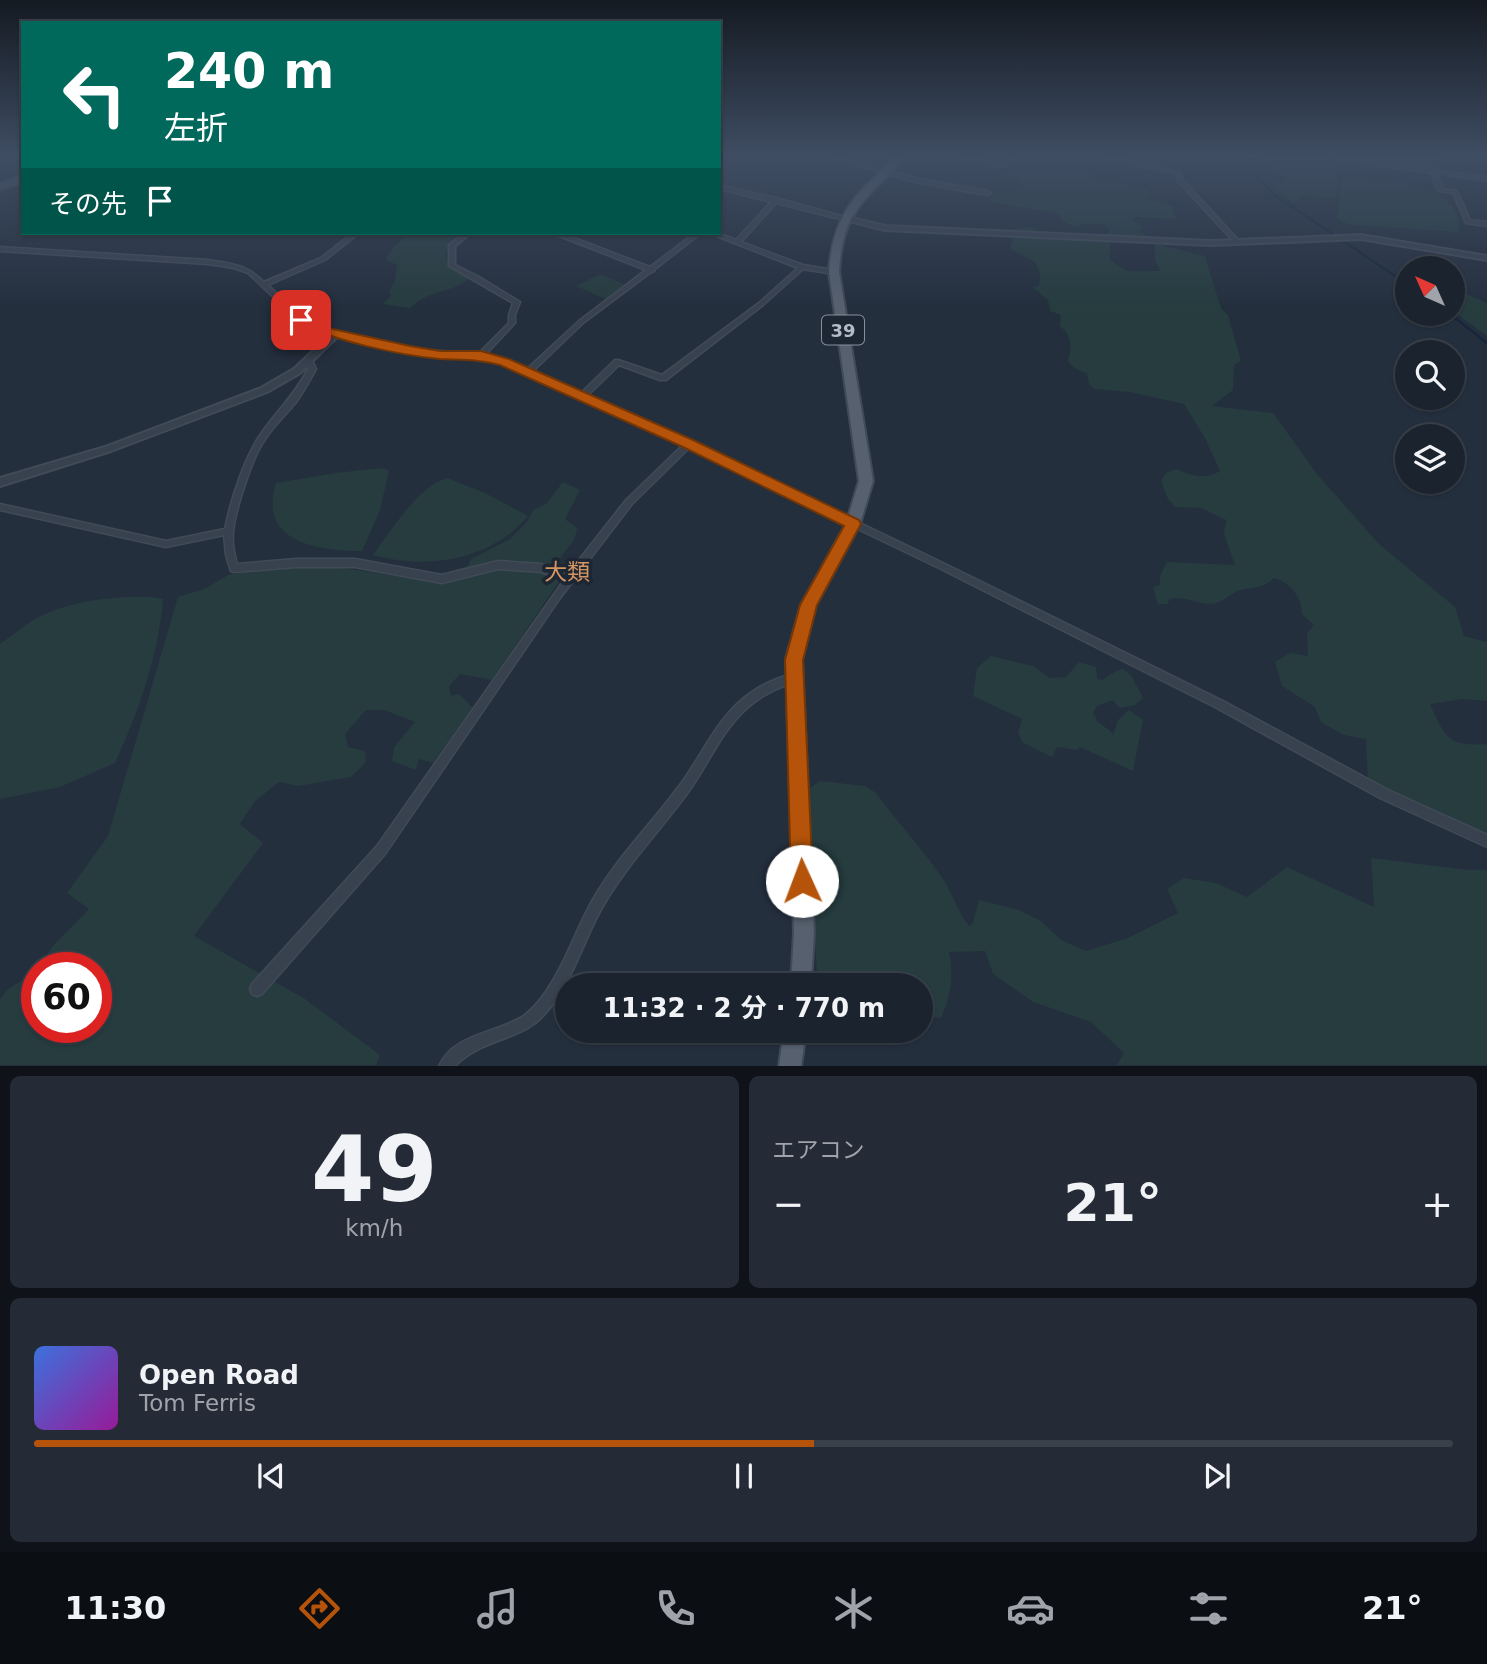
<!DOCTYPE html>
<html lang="ja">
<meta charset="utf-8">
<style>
body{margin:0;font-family:"DejaVu Sans","Noto Sans JP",sans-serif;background:#242b36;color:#f1f3f6;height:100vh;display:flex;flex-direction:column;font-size:26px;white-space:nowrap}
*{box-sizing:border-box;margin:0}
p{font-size:23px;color:#a0a4aa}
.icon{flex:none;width:38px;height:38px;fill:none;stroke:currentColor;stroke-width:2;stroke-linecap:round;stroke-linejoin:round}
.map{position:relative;height:1066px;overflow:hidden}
.panel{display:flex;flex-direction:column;gap:10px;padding:10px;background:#0f1319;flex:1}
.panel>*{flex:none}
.banner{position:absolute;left:21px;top:21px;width:700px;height:214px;border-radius:0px;box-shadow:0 2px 5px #0004,0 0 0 2px #39404a;background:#00695c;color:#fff;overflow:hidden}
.needle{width:46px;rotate:315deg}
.fabs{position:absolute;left:1395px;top:256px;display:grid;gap:14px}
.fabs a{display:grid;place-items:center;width:70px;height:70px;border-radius:50%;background:#1b232e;box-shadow:0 2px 5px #0004,0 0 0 2px #39404a;font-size:35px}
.speed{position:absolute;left:21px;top:952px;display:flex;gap:14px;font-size:35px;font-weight:700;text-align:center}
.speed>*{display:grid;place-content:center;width:91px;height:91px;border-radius:50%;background:#1b232e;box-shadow:0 2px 5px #0004,0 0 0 2px #39404a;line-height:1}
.speed .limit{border:10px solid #d22;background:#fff;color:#111}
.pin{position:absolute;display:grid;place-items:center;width:60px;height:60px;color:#fff;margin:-30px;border-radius:14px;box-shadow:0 4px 10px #0006}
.me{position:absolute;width:77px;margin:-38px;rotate:358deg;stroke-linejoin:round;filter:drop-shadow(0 0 5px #0008)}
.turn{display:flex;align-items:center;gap:24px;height:147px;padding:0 28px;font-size:32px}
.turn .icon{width:91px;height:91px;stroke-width:2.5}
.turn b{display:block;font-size:49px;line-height:60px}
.then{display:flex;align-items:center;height:66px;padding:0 28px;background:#0003;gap:14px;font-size:26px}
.big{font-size:52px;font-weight:700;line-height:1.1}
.panel .tile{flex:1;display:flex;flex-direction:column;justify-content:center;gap:10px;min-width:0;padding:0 24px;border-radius:10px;background:#242b36}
.panel .dial{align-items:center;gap:0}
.dial b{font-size:91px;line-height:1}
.song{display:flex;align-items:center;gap:21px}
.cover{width:84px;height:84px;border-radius:10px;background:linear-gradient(135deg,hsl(220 70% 55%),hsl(300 70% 35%))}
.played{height:7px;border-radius:4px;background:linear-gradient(90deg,#b45309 55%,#39404a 55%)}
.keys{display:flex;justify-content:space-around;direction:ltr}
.heat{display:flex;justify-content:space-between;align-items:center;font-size:38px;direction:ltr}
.panel .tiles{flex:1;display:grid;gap:10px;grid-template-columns:1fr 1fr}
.tile:last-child{grid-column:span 2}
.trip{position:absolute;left:555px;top:973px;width:378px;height:70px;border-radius:35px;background:#1b232e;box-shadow:0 2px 5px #0004,0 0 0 2px #39404a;font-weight:700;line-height:70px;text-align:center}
.menu{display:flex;height:112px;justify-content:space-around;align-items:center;background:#0b0e12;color:#a0a4aa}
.menu .icon{width:49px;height:49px}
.menu .selected{color:#b45309}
.menu b{font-size:32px;color:#f1f3f6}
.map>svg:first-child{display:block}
</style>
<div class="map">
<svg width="1487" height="1066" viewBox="0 0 1487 1066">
<rect width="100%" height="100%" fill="#242f3e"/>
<g fill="#263c3f">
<path d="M1263,158l65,1 6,4 4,16 -3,20 -31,-5 -10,9 -16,-12 -6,-8 16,-2 -24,-19z"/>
<path d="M1355,158h83l5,12z"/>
<path d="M1036,166l13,4 6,-3c15,5 29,-1 40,12l49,8 7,8 -5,3 27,8 3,13 -40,-2 -3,3 10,7 -3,4 11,8 -3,3h-38v18l17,11h33l-5,-11v-16l50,12 16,52 7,7 13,46 -7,4 -1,25 -21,16 61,7 44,61 62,70 76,63 9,29 23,6v59l-25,-2 -32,5c15,33 18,43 57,40v94l-119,-56 -2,-43 -22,-4 -23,-13 -6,-15 -33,-21 -7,-24 15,-9 18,3 -1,-23 7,-8 -12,-11c0,-17 -11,-31 -28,-36 -14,14 -26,7 -40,15 -9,5 -14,11 -25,11 -14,-1 -25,-8 -39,-5l-3,5h-9l-5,-17 7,-2v-9l7,-14 68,3 -11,-31 2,-14 -25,-12 -26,-1 -7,-8 -7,-18 5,-8 11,-4c13,7 30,11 43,2l-15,-33 -21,-34 -54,-12 -36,-3 -5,-5 -2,-10 -14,-7 -5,-6c4,-14 4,-25 -8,-35l1,-11 -11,-4 -2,-11 -16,-13 7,-1 1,-12 -5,-12 -25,-13 3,-10 7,-7 -4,-4 18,-1c12,19 52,13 72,9l3,-5 -5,-7h-19l-10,3 -13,-6 -2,-6 -7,-3 -63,-10 5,-11 19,2 6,-12 -4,-3 -11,5 -5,-2 6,-7h21z"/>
<path d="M1342,178c34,0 123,4 117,54l-109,-7 -13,-6z"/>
<path d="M413,233h47c-25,22 -15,34 11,44 -18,17 -40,11 -61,31l-27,-4 8,-8 -2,-5 6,-10 2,-16 -11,-5c5,-13 15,-21 27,-27z"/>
<path d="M601,274l24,11 2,1 -19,14 -32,-14z"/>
<path d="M1452,283l8,8 27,12v33l-34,-25z"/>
<path d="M384,468l5,3 -9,39 -18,41c-43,0 -105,-8 -86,-68l59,-10z"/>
<path d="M447,478l38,15 43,23c-37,45 -103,54 -155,39 17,-23 45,-69 74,-77z"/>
<path d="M563,482l17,8 -15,29 12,9c-2,17 -12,19 -18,34l10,5 -77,113 -32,-6 -11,12 2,10 8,-2 14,14 -40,55 -14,-4 -3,11 -24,-9 2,-14 21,-25 -31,-12h-18l-21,24 3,13 17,4 1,11 -15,15 -53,9 -19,-4 -24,19 -15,23 23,19 -69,93 111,63 75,56 -4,10h-376v-66l8,-10 29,-18v56h59v-59h-57l13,-21 37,-38 -22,-16 41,-57 70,-239 26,-8 24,-14 52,-8 47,-1 72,10 49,-4 20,-6 3,-7 39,-20 16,-16 7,-13 13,-6z"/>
<path d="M151,597l12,2c-5,59 -24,111 -48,164l-55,24 -60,12v-155c14,-9 29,-24 45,-30 33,-14 71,-18 106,-17z"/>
<path d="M991,656l42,10 17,12 16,-1 13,-15 17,5 1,12 5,1 14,-9 7,-2 8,6 12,23 -8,7 -16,3 -6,-8 -16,6 -4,7 5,9 15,11 -2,8 7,-21 11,-10 14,10 -10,51 -53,-24 -3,3 -20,-3 -5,10 -30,-15 -4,-9 4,-14 -49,-23 4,-28z"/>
<path d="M820,781l45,5 11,7c21,29 47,56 67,86 10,16 15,33 26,47l4,-3 6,-23 40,10 22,11 20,19 25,11 42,-13 50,-25 -11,-24 17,-11 32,5 31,14 40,-30 87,40 -3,-49 97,12h19v195h-370l7,-12 -33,-31 -58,-20 -40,-28 -8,-23 -36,1c5,25 2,43 -8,66l-20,-4 -1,-29h-90l-13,-11 -11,-183z"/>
</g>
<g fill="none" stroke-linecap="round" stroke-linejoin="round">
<path stroke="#17263c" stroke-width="2" d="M1248,158l10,19 15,17 134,90"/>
<path stroke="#17263c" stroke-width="2.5" d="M1449,313l38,30"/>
<defs>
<g id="minor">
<path d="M831,158h8l80,21 69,12 3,2 -3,2 -69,-12z"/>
<path d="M966,158c11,-1 26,6 36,5 7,-2 9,-5 17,-5l-18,9z"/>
<path d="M1103,158h9l68,14 3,8 57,62 -5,1 -57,-62 -2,-7z"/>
<path d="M1337,158h12l138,19v4l-50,-8 5,16 15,2 13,29 17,2v4l-21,-3 -13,-30 -15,-2 -7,-18 -91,-13z"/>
<path d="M719,185l57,13 70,19 1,1 -3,2 -68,-17 -35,39 62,23 31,5 3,2 -3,2 -31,-5 -40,36 -97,75h-6l-41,-15 -32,31 104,46 252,121 280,138 165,89 99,45v12l-107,-49 -165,-91 -278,-140 -248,-119 -57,56 -72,94 -175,256 -123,140 -5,2 -5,-2 -2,-5 2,-5 125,-138 187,-266 -23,-8 -43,-3 -56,14 -87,-16h-59l-62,5 -3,-1 -5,-16 -2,-20 -58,12 -166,-37v-6l166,37 59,-12c6,-30 20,-74 38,-98 15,-21 33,-38 45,-62l-3,-7 4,-2h3l4,9c-6,11 -12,22 -20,33 -11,14 -25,26 -34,42 -11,18 -27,67 -29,88 -1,11 1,22 4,32l59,-5h59l87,16 56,-14 43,3 27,10 58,-74 57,-55 -182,-81 -21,-7 -61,-3 -97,-22 -23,-11 -51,-48 -14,-5 -26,-4 -208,-13v-4l208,13c25,4 37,4 56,22l57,-24 32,-25h6l-34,27 -57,25 35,34 23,10 93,21 60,3 30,-30v-8l4,-12 -64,-37v-21l16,-12h6l-16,13v19l24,12 41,25 -5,13v8l-29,31 21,6 20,9 52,-48 67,-51 -92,-36 -1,-1h8l89,34 45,-34h6l-46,36 -1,2 -3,1 -68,51 -51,49 49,21 34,-33h3l44,15 97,-72 39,-35 -87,-34 -1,-1h8l18,7 35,-38 -52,-13z"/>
<path d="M793,674l4,1 1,3 -1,3c-20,7 -36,14 -51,28 -25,23 -38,55 -57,82 -28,39 -62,73 -86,115 -21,36 -31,80 -61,111 -16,17 -41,21 -61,31 -6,3 -12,6 -18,11 -1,0 -7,6 -8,7 -4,0 -11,0 -16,0 15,-33 60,-33 86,-51 11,-9 20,-21 27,-33 17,-27 26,-58 43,-86 24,-41 59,-75 87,-114 19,-26 32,-56 55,-78 16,-15 35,-25 56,-30z"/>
</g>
<g id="tertiary">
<path d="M844,216l41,10 326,15 150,-6 126,21v4l-126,-21 -150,6 -326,-15 -43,-11v-2z"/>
<path d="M333,332h3l4,2 -40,39 -33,19 -156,59 -111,35v-8l105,-31 156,-59 33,-19z"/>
</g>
<path id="secondary" d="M20,177h3v5l-23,7v-5z"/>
<g id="primary">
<path d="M895,158h9c-38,43 -62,51 -65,114l34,209 -13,43 -44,81 -14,54 12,274 -3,52h-20l3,-52 -8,-274 15,-54 45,-81 13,-43 -30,-209c4,-58 26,-77 66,-114z"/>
<path d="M784,1031h22l-5,35h-22z"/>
</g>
</defs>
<use href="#minor" stroke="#414a57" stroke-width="3"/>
<use href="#tertiary" stroke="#414a57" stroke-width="4"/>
<use href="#secondary" stroke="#414a57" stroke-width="4"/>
<use href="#primary" stroke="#414a57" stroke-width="4"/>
<use href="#minor" fill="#38414e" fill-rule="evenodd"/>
<use href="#tertiary" fill="#38414e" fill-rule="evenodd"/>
<use href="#secondary" fill="#465061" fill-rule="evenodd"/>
<use href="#primary" fill="#56606e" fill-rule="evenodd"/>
</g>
<linearGradient id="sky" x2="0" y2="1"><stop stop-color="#141a22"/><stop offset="0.51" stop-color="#3f4d63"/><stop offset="1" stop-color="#3f4d63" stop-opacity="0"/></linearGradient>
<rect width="1487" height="307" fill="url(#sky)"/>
<path fill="#b45309" stroke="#753606" stroke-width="2" d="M301,316l27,12 82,18 30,5h41l28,8 184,81 166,80 2,4 -44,81 -14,55 10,221 -3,8 -8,3 -8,-3 -3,-8 -6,-221 15,-55 44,-79 -161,-79 -183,-82c-21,-6 -39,-5 -60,-6 -42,-4 -106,-18 -143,-37v-5z"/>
<g text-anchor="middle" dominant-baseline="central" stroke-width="7" stroke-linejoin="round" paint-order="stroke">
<rect fill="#1d2633" stroke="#878f9c" stroke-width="2" x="822" y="315.5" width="42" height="29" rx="5"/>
<g font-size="18" font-weight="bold" fill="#b4bcc9">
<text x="843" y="330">39</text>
</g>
<g font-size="23" fill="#d59563" stroke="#1d2633">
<text x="567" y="572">大類</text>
</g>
</g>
</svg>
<div class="fabs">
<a><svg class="needle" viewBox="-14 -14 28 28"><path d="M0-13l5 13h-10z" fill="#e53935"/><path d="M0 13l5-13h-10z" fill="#a0a4aa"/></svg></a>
<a><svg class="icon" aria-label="search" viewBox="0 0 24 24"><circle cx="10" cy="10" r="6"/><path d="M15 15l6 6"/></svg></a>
<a><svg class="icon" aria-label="layers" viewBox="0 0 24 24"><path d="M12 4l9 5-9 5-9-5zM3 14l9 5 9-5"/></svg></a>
</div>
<div class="speed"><div class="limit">60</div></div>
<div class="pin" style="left:301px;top:320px;background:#d93025"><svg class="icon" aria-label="arrive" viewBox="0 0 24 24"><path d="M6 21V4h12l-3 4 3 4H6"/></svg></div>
<svg class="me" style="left:802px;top:881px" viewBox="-20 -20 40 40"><circle r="19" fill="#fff"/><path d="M0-13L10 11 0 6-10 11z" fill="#b45309"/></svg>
<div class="trip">11:32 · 2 分 · 770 m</div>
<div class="banner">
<div class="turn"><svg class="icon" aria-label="left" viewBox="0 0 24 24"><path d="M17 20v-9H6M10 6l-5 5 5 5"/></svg><div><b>240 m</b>左折</div></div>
<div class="then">その先<svg class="icon" aria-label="arrive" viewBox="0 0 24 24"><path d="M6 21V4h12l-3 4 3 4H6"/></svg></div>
</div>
</div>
<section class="panel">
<div class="tiles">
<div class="tile dial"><b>49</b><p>km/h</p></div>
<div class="tile"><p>エアコン</p>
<div class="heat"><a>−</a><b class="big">21°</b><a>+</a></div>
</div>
<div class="tile">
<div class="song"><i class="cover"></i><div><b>Open Road</b><p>Tom Ferris</p></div></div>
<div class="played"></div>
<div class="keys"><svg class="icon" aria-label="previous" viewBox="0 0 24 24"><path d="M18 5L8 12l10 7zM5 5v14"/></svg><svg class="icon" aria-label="pause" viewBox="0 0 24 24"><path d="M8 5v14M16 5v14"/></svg><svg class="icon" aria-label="next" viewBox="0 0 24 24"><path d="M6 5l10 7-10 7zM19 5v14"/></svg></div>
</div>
</div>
</section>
<nav class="menu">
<b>11:30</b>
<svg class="icon selected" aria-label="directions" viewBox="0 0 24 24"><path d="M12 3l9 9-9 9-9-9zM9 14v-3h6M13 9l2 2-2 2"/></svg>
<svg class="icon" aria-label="music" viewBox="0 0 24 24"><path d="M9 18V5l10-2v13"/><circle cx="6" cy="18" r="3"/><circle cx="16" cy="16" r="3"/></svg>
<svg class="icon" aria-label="phone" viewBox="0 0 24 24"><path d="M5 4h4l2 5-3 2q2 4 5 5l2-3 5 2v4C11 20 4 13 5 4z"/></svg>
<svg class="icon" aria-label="climate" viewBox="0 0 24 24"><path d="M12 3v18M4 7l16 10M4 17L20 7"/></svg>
<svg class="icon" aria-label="car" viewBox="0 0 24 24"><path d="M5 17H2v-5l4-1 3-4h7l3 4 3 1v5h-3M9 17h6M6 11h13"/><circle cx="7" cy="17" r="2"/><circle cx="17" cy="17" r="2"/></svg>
<svg class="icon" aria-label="filters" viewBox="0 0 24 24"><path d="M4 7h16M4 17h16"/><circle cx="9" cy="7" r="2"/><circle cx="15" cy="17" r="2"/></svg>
<b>21°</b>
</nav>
